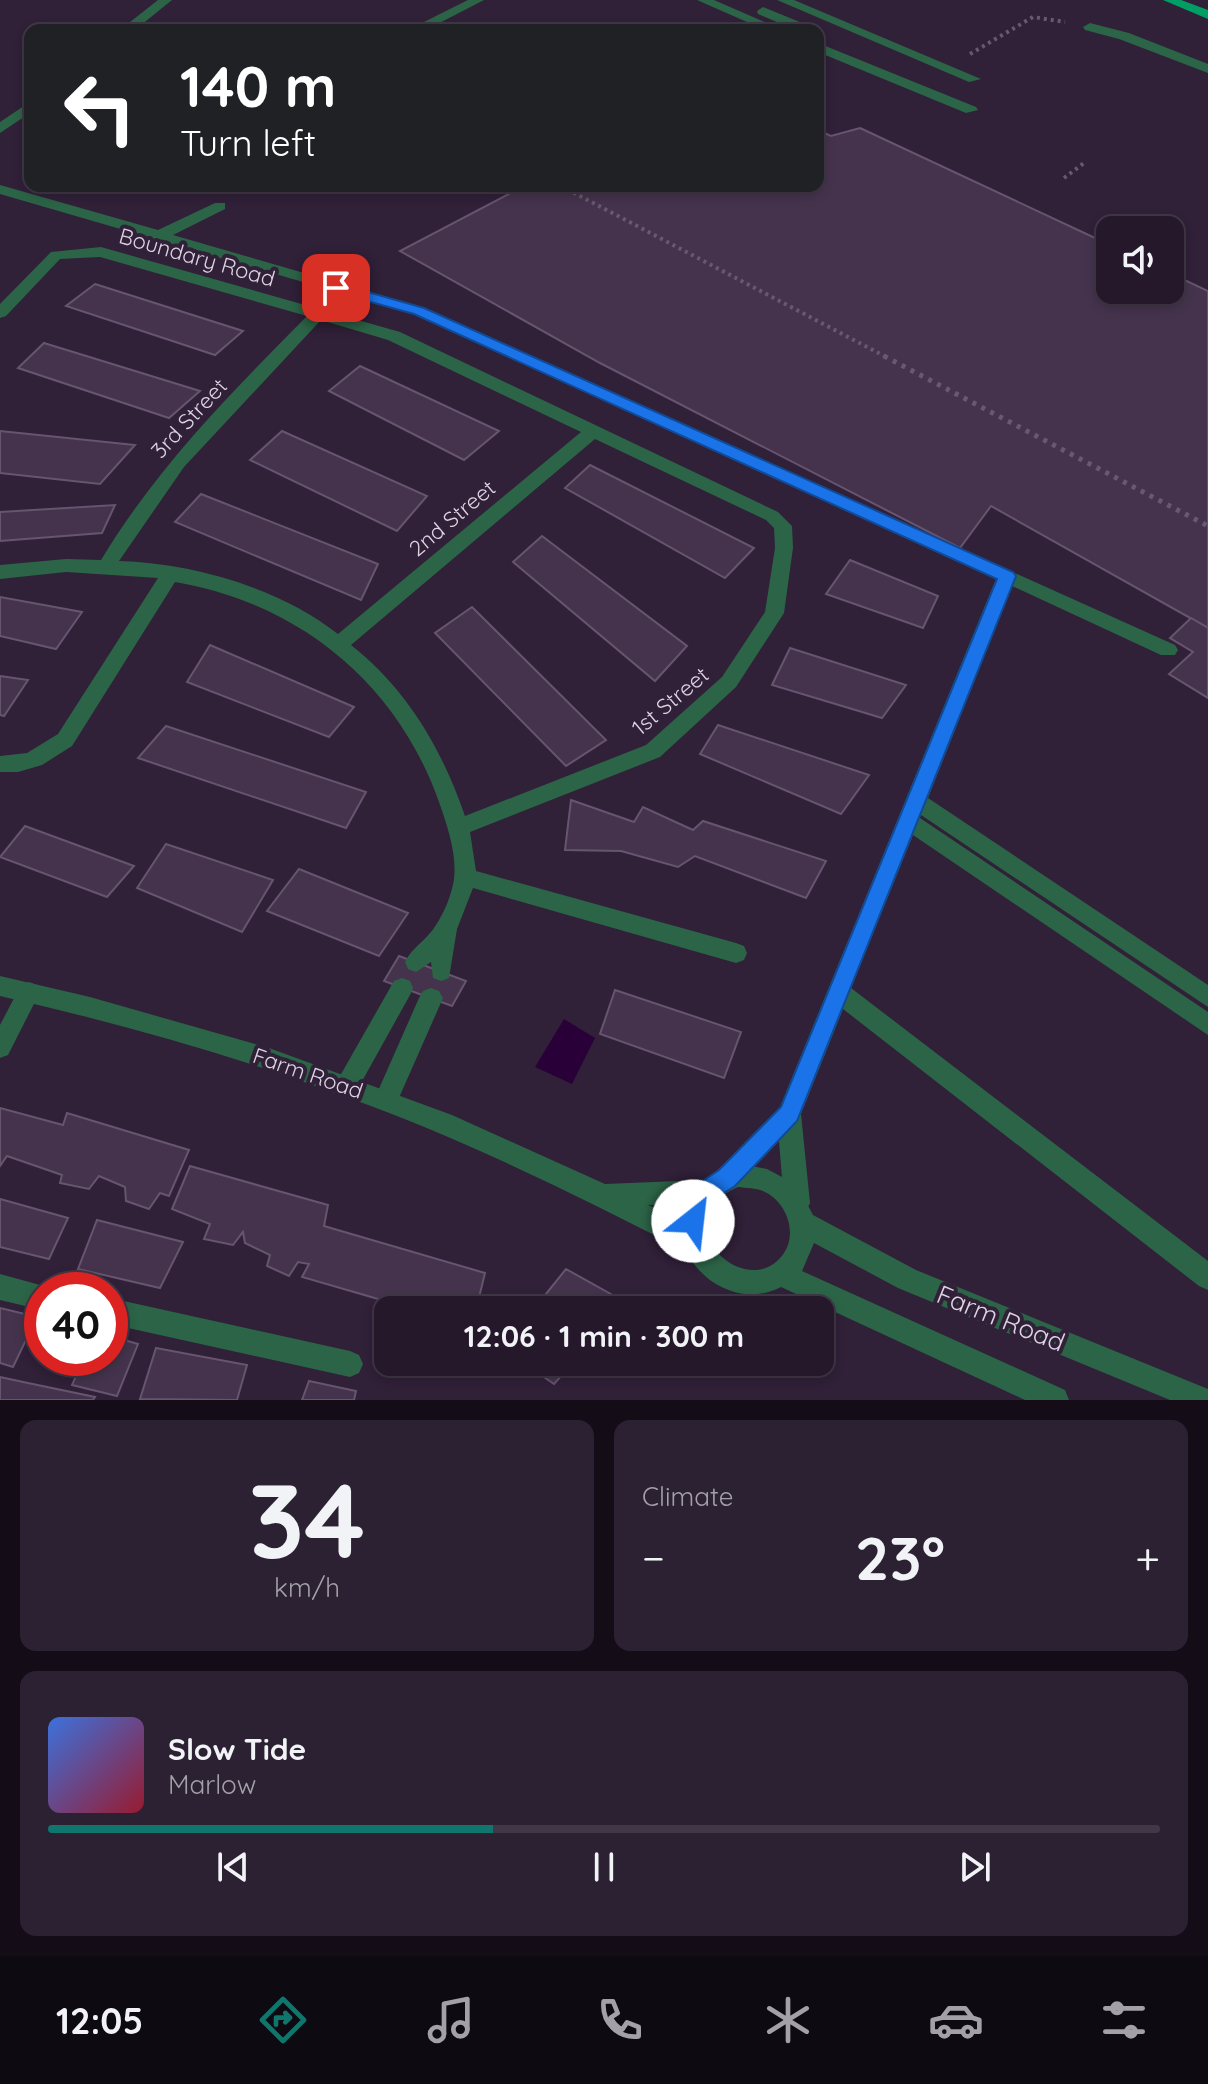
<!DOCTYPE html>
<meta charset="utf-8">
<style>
body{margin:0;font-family:Quicksand,sans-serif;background:#2c2132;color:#f1f3f6;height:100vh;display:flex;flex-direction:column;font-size:30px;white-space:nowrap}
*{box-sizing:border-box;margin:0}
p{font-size:26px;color:#a3a0a8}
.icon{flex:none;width:44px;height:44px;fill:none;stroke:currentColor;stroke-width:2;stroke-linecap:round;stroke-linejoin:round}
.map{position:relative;height:1400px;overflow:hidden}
.drawer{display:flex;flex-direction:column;gap:20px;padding:20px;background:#140d17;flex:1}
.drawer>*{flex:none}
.banner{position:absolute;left:24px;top:24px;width:800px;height:168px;border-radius:16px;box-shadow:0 4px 12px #0003,0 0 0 2px #413747;background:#202124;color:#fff;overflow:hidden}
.tools{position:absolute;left:1096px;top:216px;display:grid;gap:16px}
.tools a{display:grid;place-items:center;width:88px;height:88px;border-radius:16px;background:#24182a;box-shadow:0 4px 12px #0003,0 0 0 2px #413747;font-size:40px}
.speed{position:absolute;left:24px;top:1272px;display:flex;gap:16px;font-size:40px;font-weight:700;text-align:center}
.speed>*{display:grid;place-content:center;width:104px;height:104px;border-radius:50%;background:#24182a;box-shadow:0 4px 12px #0003,0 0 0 2px #413747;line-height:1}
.speed .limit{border:12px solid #d22;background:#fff;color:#111}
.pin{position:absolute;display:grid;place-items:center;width:68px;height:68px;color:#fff;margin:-34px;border-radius:16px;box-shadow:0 4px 12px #0006}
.me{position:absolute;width:88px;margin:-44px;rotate:29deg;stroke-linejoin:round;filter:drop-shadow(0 0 6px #0008)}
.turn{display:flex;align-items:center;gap:28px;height:168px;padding:0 24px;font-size:36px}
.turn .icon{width:104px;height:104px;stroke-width:2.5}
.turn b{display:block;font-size:56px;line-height:68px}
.big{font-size:60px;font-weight:800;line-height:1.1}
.drawer .tile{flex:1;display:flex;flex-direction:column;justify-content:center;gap:12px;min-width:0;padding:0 28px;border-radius:16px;background:#2c2132}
.drawer .dial{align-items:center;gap:0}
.dial b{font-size:104px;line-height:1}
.song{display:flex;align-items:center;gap:24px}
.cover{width:96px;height:96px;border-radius:12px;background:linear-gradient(135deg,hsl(220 70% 55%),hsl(350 70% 35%))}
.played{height:8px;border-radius:4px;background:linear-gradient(90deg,#0f766e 40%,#413747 40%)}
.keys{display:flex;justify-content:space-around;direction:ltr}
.heat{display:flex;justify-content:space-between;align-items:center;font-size:44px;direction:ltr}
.drawer .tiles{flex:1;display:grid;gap:20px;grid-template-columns:1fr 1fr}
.tile:last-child{grid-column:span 2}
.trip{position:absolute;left:374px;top:1296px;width:460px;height:80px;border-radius:16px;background:#24182a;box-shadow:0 4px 12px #0003,0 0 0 2px #413747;font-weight:800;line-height:80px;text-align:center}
.dock{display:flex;height:128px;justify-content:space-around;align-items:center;background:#0e0a11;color:#a3a0a8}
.dock .icon{width:56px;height:56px}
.dock .on{color:#0f766e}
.dock b{font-size:36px;color:#f1f3f6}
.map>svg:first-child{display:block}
</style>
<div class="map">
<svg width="1208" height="1400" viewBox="0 0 1208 1400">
<rect width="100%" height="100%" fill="#302038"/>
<path fill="#290038" d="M564,1019l31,19 -23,46 -37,-17z"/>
<g fill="#45334d" stroke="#67546f" stroke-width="2">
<path d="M860,128l250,117v45h60v-17l38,18v337l-217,-122 -31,42 -360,-185 -200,-112 124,-65h294v-56l13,6z"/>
<path d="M95,284l148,47 -28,24 -149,-49z"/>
<path d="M44,343l156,48 -31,27 -151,-50z"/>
<path d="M360,366l139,65 -35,29 -135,-69z"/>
<path d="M0,431l135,14 -35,39 -100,-11z"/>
<path d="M282,431l145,65 -30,35 -147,-71z"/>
<path d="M590,465l164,83 -29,30 -160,-90z"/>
<path d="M201,494l177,70 -17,36 -186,-78z"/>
<path d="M115,505l-13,28 -102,8v-29z"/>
<path d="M542,536l145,110 -32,35 -142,-119z"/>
<path d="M850,560l88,36 -15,32 -97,-34z"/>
<path d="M0,597l82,15 -26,37 -56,-13z"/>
<path d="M472,607l134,133 -40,26 -131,-133z"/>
<path d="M1191,618l17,10v70l-39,-24 24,-22 -23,-14z"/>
<path d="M210,645l144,62 -25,30 -142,-55z"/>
<path d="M790,648l116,37 -24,33 -110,-33z"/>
<path d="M0,676l28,4 -24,36 -4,-1z"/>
<path d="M718,725l151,50 -28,39 -141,-60z"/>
<path d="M166,726l200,66 -20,36 -208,-70z"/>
<path d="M571,800l63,22 9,-15 50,23 10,-9 123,40 -20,37 -111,-42 -17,11 -57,-16 -56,-1z"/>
<path d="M25,826l109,40 -27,31 -107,-40z"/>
<path d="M166,844l107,36 -31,52 -105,-44z"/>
<path d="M299,869l109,44 -29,43 -112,-45z"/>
<path d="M399,956l67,25 -14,25 -68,-25z"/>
<path d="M615,990l126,42 -17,46 -124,-44z"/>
<path d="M0,1108l63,17 4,-12 122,37 -20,46 -9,-3 -11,16 -23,-8 -1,-14 -26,-11 -10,13 -29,-6 2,-8 -55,-19 -7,10z"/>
<path d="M190,1166l138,39 -4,21 161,47 -9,37h-88v12l-7,-2 4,-19 -83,-24 7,-13 -11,-2 -9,14 -22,-10 3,-11 -25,-12 -2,-11 -10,13 -29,-6 6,-15 -38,-15z"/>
<path d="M0,1199l68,19 -19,41 -49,-12z"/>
<path d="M97,1220l86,22 -23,46 -82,-19z"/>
<path d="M566,1269l52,29 16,12h-101z"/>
<path d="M0,1308l37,9 -24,50 -13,-4z"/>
<path d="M110,1336l28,8 -21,52 -45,-11 12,-27h26z"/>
<path d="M156,1348l91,17 -10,35 -97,-1z"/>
<path d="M522,1362h52l-20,22z"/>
<path d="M0,1377l28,6 67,14 -2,3h-93z"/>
<path d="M309,1381l47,10 -2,9h-52z"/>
</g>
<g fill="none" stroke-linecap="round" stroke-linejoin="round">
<g stroke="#67596f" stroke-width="4" stroke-dasharray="3 4" stroke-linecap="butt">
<path d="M970,54l63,-37 32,5"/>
<path d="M1064,178l20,-15"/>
<path d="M561,186l327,172"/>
</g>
<path stroke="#67596f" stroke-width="5" stroke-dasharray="4 6" stroke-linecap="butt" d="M884,356l324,170"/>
<g fill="#2c6447" fill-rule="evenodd">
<path d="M468,0h16l-58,30h-18z"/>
<path d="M697,0h17l69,30h-18z"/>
<path d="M777,0h17l187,79 -12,3z"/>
<path d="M763,7l49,20 2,3h-18l-38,-16 -1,-3z"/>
<path d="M1090,23l39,10 79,31v9l-89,-34 -34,-9 -2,-3z"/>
<path d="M818,43l158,64 2,3 -12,3 -148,-61z"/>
<path d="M0,185l158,45 57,-27h10v6l-52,26 252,73 750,337 3,5 -3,5h-14l-149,-69 -84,212 280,187v22l-287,-192 -1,3 288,194v23l-295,-200 -62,153 357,273v29l-9,-4 -356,-277 -42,105 9,89 -4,8 -9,4 -9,-4 -4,-8 -5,-62 -43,45 -9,4 -9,-4 -3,-8 3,-8 62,-63 216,-528 -583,-265 -413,-120z"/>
</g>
<g fill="#2c6447" fill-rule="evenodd">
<path d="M158,0h14l-37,30h-15z"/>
<path d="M30,102v11l-30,20v-11z"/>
<path d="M101,247l299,85 378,180 14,14 1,22 -9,65 -48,74 -76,70 -190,75 6,39 260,72 8,3 3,7 -3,7 -8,3 -263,-75 -16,41 -8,49 -8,3 -8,-3 -2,-16 -15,10 -8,-3 -3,-7c7,-15 23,-23 31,-37 8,-12 16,-31 18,-46 3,-25 -7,-54 -15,-77 -42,-119 -140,-199 -264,-220l-103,164 -30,19 -24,7h-18v-16l27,-3 31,-19 100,-156 -92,-6 -66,7v-14l66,-6 35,1c56,-93 130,-167 206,-244l-207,-59 -40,2 -54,57 -6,2v-14l51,-52zM321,320l67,20 193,92 -243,202c-58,-46 -146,-71 -219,-73l65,-94zM595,439l171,81 8,8 1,20 -10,64 -43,65 -76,68 -181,71c-23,-67 -58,-127 -114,-171z"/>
<path d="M402,978l8,3 3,7 -3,7 -54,97 -8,3 -8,-3 -4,-8 4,-8 54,-95z"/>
<path d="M29,982l8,3 3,7 -32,63 -8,3v-33l21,-40z"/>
<path d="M431,988l8,3 4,7 -45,102 -3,8 -9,3 -9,-3 -3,-8 45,-102 4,-7z"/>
<path d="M0,1274l51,14 -9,2v20l-42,-10z"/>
<path d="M110,1298l240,53 9,4 4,9 -4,9 -9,4 -240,-53z"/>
</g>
<path fill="#2c6447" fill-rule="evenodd" d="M0,976l90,21 179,51 183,67 153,69 98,-4 35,-17 29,6 30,16 16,30 103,55 292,119v11h-38l-272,-112 -84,-45 -12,28 263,119 4,10h-44l-244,-113c-36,19 -78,-1 -95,-36 -110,-56 -220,-111 -337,-153 -114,-42 -230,-75 -349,-102zM738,1187c8,1 18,1 25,4 23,10 35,41 21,62 -36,53 -126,-32 -46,-66zM686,1204l-5,17 -33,-16z"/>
<path fill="#009e65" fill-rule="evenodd" d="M1163,0h18l27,10v9z"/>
</g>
<path fill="#1a73e8" stroke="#114b97" stroke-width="2" d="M336,283l88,25 589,264 3,4 -219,545 -62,65 -22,14 -12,29 -8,3 -9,-3 -3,-8 16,-36 22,-15 62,-63 216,-528 -583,-265 -83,-23v-6z"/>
<g text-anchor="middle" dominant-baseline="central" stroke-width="8" stroke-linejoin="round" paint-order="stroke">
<g font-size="22" fill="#ded3e3" stroke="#302038">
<text transform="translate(197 257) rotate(16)">Boundary Road</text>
<text transform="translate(189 418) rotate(-47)">3rd Street</text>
<text transform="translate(452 518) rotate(-40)">2nd Street</text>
<text transform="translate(670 701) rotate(-40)">1st Street</text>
<text transform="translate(308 1073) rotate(19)">Farm Road</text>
</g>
<g font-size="26" fill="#ded3e3" stroke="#302038">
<text transform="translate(1001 1318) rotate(22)">Farm Road</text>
</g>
</g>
</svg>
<div class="tools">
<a><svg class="icon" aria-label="sound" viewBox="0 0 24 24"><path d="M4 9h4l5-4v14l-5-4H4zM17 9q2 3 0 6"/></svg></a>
</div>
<div class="speed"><div class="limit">40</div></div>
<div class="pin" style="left:336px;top:288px;background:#d93025"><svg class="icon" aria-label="arrive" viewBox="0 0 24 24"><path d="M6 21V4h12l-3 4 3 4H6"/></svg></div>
<svg class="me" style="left:693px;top:1221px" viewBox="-20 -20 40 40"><circle r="19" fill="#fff"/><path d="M0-13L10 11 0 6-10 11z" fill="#1a73e8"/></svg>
<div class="trip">12:06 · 1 min · 300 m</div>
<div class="banner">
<div class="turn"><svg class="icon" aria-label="left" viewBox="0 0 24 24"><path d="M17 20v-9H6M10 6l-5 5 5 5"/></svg><div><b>140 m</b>Turn left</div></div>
</div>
</div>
<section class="drawer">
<div class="tiles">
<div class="tile dial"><b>34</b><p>km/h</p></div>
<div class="tile"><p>Climate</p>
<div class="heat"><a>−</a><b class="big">23°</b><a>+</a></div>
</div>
<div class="tile">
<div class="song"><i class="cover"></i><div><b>Slow Tide</b><p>Marlow</p></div></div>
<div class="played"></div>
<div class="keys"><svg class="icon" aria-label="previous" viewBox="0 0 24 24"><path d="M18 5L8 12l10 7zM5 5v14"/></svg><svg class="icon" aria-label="pause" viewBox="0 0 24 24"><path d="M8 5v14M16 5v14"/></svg><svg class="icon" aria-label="next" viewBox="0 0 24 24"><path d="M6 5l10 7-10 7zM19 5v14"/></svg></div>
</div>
</div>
</section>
<nav class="dock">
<b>12:05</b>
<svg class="icon on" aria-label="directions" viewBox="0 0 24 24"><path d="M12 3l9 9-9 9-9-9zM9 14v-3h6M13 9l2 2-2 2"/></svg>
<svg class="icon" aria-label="music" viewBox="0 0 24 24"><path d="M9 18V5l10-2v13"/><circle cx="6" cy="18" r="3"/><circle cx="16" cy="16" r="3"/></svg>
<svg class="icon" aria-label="phone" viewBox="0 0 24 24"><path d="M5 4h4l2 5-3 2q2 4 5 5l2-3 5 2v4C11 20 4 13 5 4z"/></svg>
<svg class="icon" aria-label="climate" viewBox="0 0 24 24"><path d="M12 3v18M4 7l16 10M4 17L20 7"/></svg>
<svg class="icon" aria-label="car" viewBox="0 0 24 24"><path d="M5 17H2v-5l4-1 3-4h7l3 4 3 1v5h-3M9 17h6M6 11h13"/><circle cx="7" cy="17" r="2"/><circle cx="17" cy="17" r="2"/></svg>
<svg class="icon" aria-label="filters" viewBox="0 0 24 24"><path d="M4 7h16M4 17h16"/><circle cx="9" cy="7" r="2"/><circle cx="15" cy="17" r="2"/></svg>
</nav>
